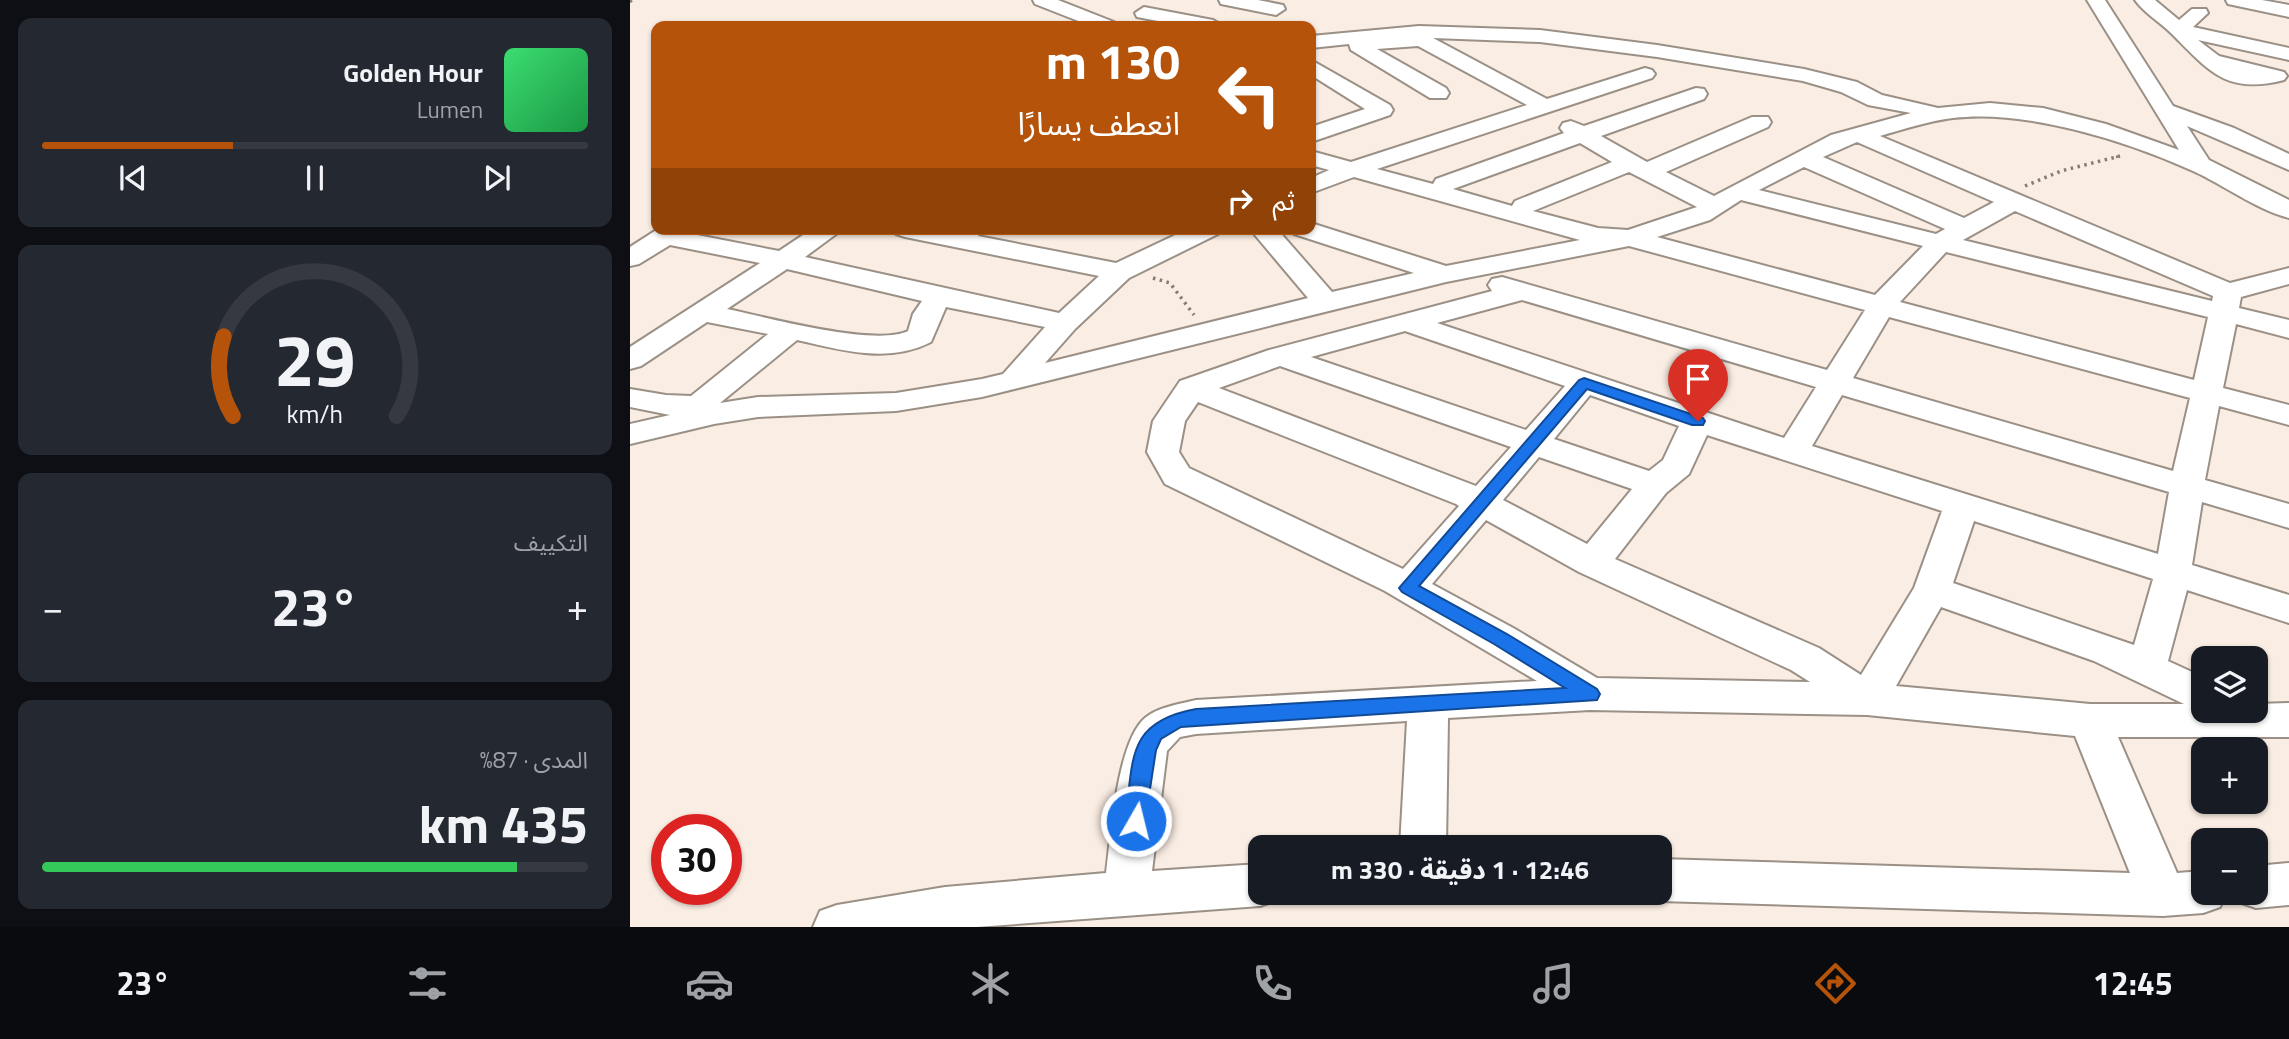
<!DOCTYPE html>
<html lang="ar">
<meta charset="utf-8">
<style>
body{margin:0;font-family:"Titillium Web","Noto Sans Arabic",sans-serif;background:#242831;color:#f1f3f6;direction:rtl;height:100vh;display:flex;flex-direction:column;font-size:26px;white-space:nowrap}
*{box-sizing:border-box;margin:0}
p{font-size:23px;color:#9ea1a6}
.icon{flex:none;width:38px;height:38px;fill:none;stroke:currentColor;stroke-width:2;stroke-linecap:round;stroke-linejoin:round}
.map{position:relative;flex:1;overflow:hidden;direction:ltr}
.sheet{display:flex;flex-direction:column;gap:18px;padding:18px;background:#0d0f14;width:630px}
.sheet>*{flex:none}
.guide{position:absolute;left:21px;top:21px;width:665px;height:214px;border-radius:14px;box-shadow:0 2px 5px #0004;direction:rtl;background:#b45309;color:#fff;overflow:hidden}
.tools{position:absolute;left:1561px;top:646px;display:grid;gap:14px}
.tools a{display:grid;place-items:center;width:77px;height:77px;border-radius:14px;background:#171b24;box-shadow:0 2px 5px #0004;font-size:35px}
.speed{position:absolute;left:21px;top:814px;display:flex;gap:14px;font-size:35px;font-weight:700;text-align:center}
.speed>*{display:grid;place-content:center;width:91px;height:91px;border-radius:50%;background:#171b24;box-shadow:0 2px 5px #0004;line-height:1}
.speed .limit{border:10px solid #d22;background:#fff;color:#111}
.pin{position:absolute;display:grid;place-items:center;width:60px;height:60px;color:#fff;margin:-72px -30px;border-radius:50% 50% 50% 0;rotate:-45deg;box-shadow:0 0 7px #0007}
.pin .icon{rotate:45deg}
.me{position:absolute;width:77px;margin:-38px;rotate:8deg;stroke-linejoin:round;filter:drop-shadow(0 0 5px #0008)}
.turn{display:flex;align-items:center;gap:24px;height:147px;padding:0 21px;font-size:32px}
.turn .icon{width:91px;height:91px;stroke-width:2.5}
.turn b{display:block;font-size:49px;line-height:60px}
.then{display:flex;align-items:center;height:66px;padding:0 21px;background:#0003;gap:14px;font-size:26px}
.big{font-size:52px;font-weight:700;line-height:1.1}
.sheet .card{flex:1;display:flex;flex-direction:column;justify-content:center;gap:10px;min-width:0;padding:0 24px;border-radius:14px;background:#242831}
.sheet .dial{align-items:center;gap:0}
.dial svg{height:182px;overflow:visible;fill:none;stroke:#363941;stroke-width:7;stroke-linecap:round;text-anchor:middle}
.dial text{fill:#f1f3f6;stroke:none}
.song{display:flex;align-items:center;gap:21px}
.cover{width:84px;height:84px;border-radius:10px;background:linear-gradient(135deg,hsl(140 70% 55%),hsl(140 70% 35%))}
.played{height:7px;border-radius:4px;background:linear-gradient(90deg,#b45309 35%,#363941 35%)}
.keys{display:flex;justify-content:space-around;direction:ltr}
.heat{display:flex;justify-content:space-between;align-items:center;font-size:38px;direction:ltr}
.charge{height:10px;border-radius:5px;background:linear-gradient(90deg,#34c759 87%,#363941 0)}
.trip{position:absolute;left:618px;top:835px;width:424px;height:70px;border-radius:14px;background:#171b24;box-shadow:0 2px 5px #0004;font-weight:700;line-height:70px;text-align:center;direction:rtl}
.menu{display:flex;height:112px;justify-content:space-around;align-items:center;background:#090b0e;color:#9ea1a6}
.menu .icon{width:49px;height:49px}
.menu .active{color:#b45309}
.menu b{font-size:32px;color:#f1f3f6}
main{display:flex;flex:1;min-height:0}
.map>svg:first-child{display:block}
</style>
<main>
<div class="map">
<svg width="1659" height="927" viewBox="0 0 1659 927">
<rect width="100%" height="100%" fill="#faede3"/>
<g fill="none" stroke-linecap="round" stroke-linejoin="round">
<defs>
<g id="minor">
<path d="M403,0h25l56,22 3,4h-26l-56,-22z"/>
<path d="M589,0h39l25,5 2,4 -9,6 -55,-11z"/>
<path d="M1457,0h18l68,106 61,22 55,26v16l-102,-44 22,34 80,40v18c-34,-9 -65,-33 -96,-47 -66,-30 -168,-62 -240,-53 -24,3 -49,11 -73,18l350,147 59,-15v16l-48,13 -2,11 50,12v18l-53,-14 -13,64 66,17v20l-70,-19 -14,74 84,24v24l-87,-26 -10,63 97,30v28l-102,-33 -19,71 35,16v33h53v-6l33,-1v34h-171l59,136 26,-2v21h23l-6,15 -17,6 -40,3 -504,-15 -18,-9h18v-33l471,14 -55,-137 -208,-21 -277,-5 -142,8 -2,129h-46l7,-126 -211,13 -16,3 -13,14 -15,120 108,-7v28h20l-3,8 -17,6 -283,21h-164l7,-16 17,-6 108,-18 161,-14c5,-37 11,-131 39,-155 13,-11 35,-14 51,-18l341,-19 -152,-90 -220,-107 -18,-32 6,-31 27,-40 89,-31 223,-59 -4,-6 4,-6 10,-2 325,93 38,-60 -236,-64 -183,36 -464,115 -86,14 -138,6 -44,7 -84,20v-20l40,-9 -40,-8v-18l36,6 25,1 77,-62 -61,-12 -66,44 -11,3v-22l130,-84 -90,-18 -31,19 -9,2v-19l28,-18h32l-3,4 92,18 33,-22h31l-38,28 254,56 40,-37 -194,-39 -9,-3 -4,-5h91l-5,7 138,27 72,-34h34l-4,5 -89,44 -54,51 -30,34 263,-65 -58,-69h27l55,63 82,-19 -120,-39 -4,-5h21v-6l135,43 134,-26 -226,-63 -43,16v-15l18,-8 -18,-5v-14l40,11 176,-57 -109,-59 -41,3 69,39 3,5 -3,5h-16l-79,-48 -2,-6 -38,4v-12l108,-10 121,4 117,15 147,24 53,13 25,13 56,13 52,-5 53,5 63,16 73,26zM803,38l107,4 117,15 146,24 38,11 27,13 43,8 -80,22 -117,61 -48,-24 102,-45 3,-5 -3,-5h-16l-105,45 -46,-26 103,-37 3,-5 -3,-5 -8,-1 -112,38 -13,-5 -8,2 -3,5 4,5 -128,46 -3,5 -56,-15 275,-91 3,-4 -3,-4 -7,-2 -98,31zM1227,142l137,60 -30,16 -141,-61zM950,143l32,19 -97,39 -3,5 -59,-17zM1174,167l141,62 -9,5 -177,-44zM999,172l68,35 -69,23 -30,-2 -65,-17zM1111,200l182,46 -48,49 -218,-58 53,-17zM1385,211l198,85 -1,5 -249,-61zM1316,252l262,65 -14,63 -294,-78zM157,269l135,32 -9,13 -5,17c-33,16 -142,-14 -181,-22zM892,300l294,87 -32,51 -347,-115zM316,307l99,20 -42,47 -21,5 -86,14 -138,4 -38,6 77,-63c44,10 91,24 134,2zM1259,317l301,81 -17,73 -320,-93zM775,331l160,55 -39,44 -215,-73zM650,366l231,81 -35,39 -257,-98zM960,395l89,31 -16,34 -14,11 -95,-32zM1212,395l327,97 -11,62 -346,-108zM568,402l258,102 3,2 -56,63 -214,-101 -10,-16 6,-31zM1077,435l235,76 -28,77 -53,87 -42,-27 -204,-89 51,-66 23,-19zM909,457l93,32 -45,55 -84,-44zM856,520l93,52 212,98 19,12 -213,-4 -82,-49 -83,-45zM1344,521l179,58 -19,66 -181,-62zM1311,607l153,54 90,43h-94l-194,-18z"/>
<path d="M1505,0h20l24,20 13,-11h14l2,4 -15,14 96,21v12l-91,-20 21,16 65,16 3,4 -3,4c-58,15 -75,-9 -113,-47 -11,-11 -27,-20 -36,-33z"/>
<path d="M1596,0h36l27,5v12l-61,-13z"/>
<path d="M514,7l69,13 10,6h-39l-47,-9 -2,-4z"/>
<path d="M681,60l79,45 3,5 -3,5 -79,27v-15l54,-18 -54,-34z"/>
<path d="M1659,863v42l-33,3 -17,-6 -4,-10h21v-26z"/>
</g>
</defs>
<use href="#minor" stroke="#9b9086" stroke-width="4"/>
<g stroke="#847c75" stroke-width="2.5" stroke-dasharray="2.5 3.5" stroke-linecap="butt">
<path d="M0,2l3,-2"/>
<path d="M1486,157l4,-1"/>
</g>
<g stroke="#847c75" stroke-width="3.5" stroke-dasharray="2.5 4.5" stroke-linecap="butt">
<path d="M1395,186l36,-15 59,-15"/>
<path d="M523,278l17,5 24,32"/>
</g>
<use href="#minor" fill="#fff" fill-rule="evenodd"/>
</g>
<path fill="#1a73e8" stroke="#114b97" stroke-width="2" d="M954,378l119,40 2,3 -2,4h-11l-105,-36 -168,197 88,48 90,55 3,5 -3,6 -416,27 -20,12 -5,11 -12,78 -8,2 -7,-2 -4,-7c9,-61 0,-99 71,-112l369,-21 -71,-44 -92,-52 -3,-4 180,-208z"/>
</svg>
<div class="tools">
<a><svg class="icon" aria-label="layers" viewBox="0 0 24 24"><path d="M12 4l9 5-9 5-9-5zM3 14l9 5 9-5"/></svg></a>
<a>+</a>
<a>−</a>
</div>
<div class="speed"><div class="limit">30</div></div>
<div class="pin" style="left:1068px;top:421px;background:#d93025"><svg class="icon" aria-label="arrive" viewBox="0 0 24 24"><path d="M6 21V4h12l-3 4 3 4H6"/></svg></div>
<svg class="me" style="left:506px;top:821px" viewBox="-20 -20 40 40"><circle r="17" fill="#1a73e8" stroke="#fff" stroke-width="3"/><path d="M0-11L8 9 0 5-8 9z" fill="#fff"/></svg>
<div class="trip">12:46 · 1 دقيقة · 330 m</div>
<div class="guide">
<div class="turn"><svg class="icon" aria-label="left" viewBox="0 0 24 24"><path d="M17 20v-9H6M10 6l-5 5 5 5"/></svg><div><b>130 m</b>انعطف يسارًا</div></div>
<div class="then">ثم<svg class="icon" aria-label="right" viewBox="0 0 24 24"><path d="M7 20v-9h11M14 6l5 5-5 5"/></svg></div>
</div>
</div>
<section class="sheet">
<div class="card">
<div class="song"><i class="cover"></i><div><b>Golden Hour</b><p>Lumen</p></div></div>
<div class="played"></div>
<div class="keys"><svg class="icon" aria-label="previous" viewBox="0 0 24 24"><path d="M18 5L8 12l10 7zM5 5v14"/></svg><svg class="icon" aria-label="pause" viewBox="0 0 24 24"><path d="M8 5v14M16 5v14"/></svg><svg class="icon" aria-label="next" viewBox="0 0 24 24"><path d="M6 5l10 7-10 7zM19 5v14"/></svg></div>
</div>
<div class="card dial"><svg viewBox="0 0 100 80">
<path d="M14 69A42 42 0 1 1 86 69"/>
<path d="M14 69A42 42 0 0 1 10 34" stroke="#b45309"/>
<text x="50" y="56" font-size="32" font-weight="700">29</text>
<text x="50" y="72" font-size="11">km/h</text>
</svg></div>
<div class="card"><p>التكييف</p>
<div class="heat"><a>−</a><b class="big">23°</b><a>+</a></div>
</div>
<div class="card"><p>المدى · 87%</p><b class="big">435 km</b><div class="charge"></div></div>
</section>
</main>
<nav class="menu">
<b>12:45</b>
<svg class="icon active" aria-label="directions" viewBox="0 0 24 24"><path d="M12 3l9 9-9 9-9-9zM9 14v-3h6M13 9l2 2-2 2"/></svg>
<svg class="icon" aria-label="music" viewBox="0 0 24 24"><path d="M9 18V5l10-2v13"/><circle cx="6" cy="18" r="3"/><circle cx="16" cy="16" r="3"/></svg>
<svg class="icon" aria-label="phone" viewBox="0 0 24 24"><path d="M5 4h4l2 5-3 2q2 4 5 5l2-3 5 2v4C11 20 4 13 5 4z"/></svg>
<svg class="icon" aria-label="climate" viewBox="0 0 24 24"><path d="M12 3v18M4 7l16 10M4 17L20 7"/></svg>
<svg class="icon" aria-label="car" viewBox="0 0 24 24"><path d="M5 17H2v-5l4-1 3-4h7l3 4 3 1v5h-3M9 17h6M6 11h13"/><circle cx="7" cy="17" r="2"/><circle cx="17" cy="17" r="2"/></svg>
<svg class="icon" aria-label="filters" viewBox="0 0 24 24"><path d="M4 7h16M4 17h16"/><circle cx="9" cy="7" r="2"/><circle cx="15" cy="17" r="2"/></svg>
<b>23°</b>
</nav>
